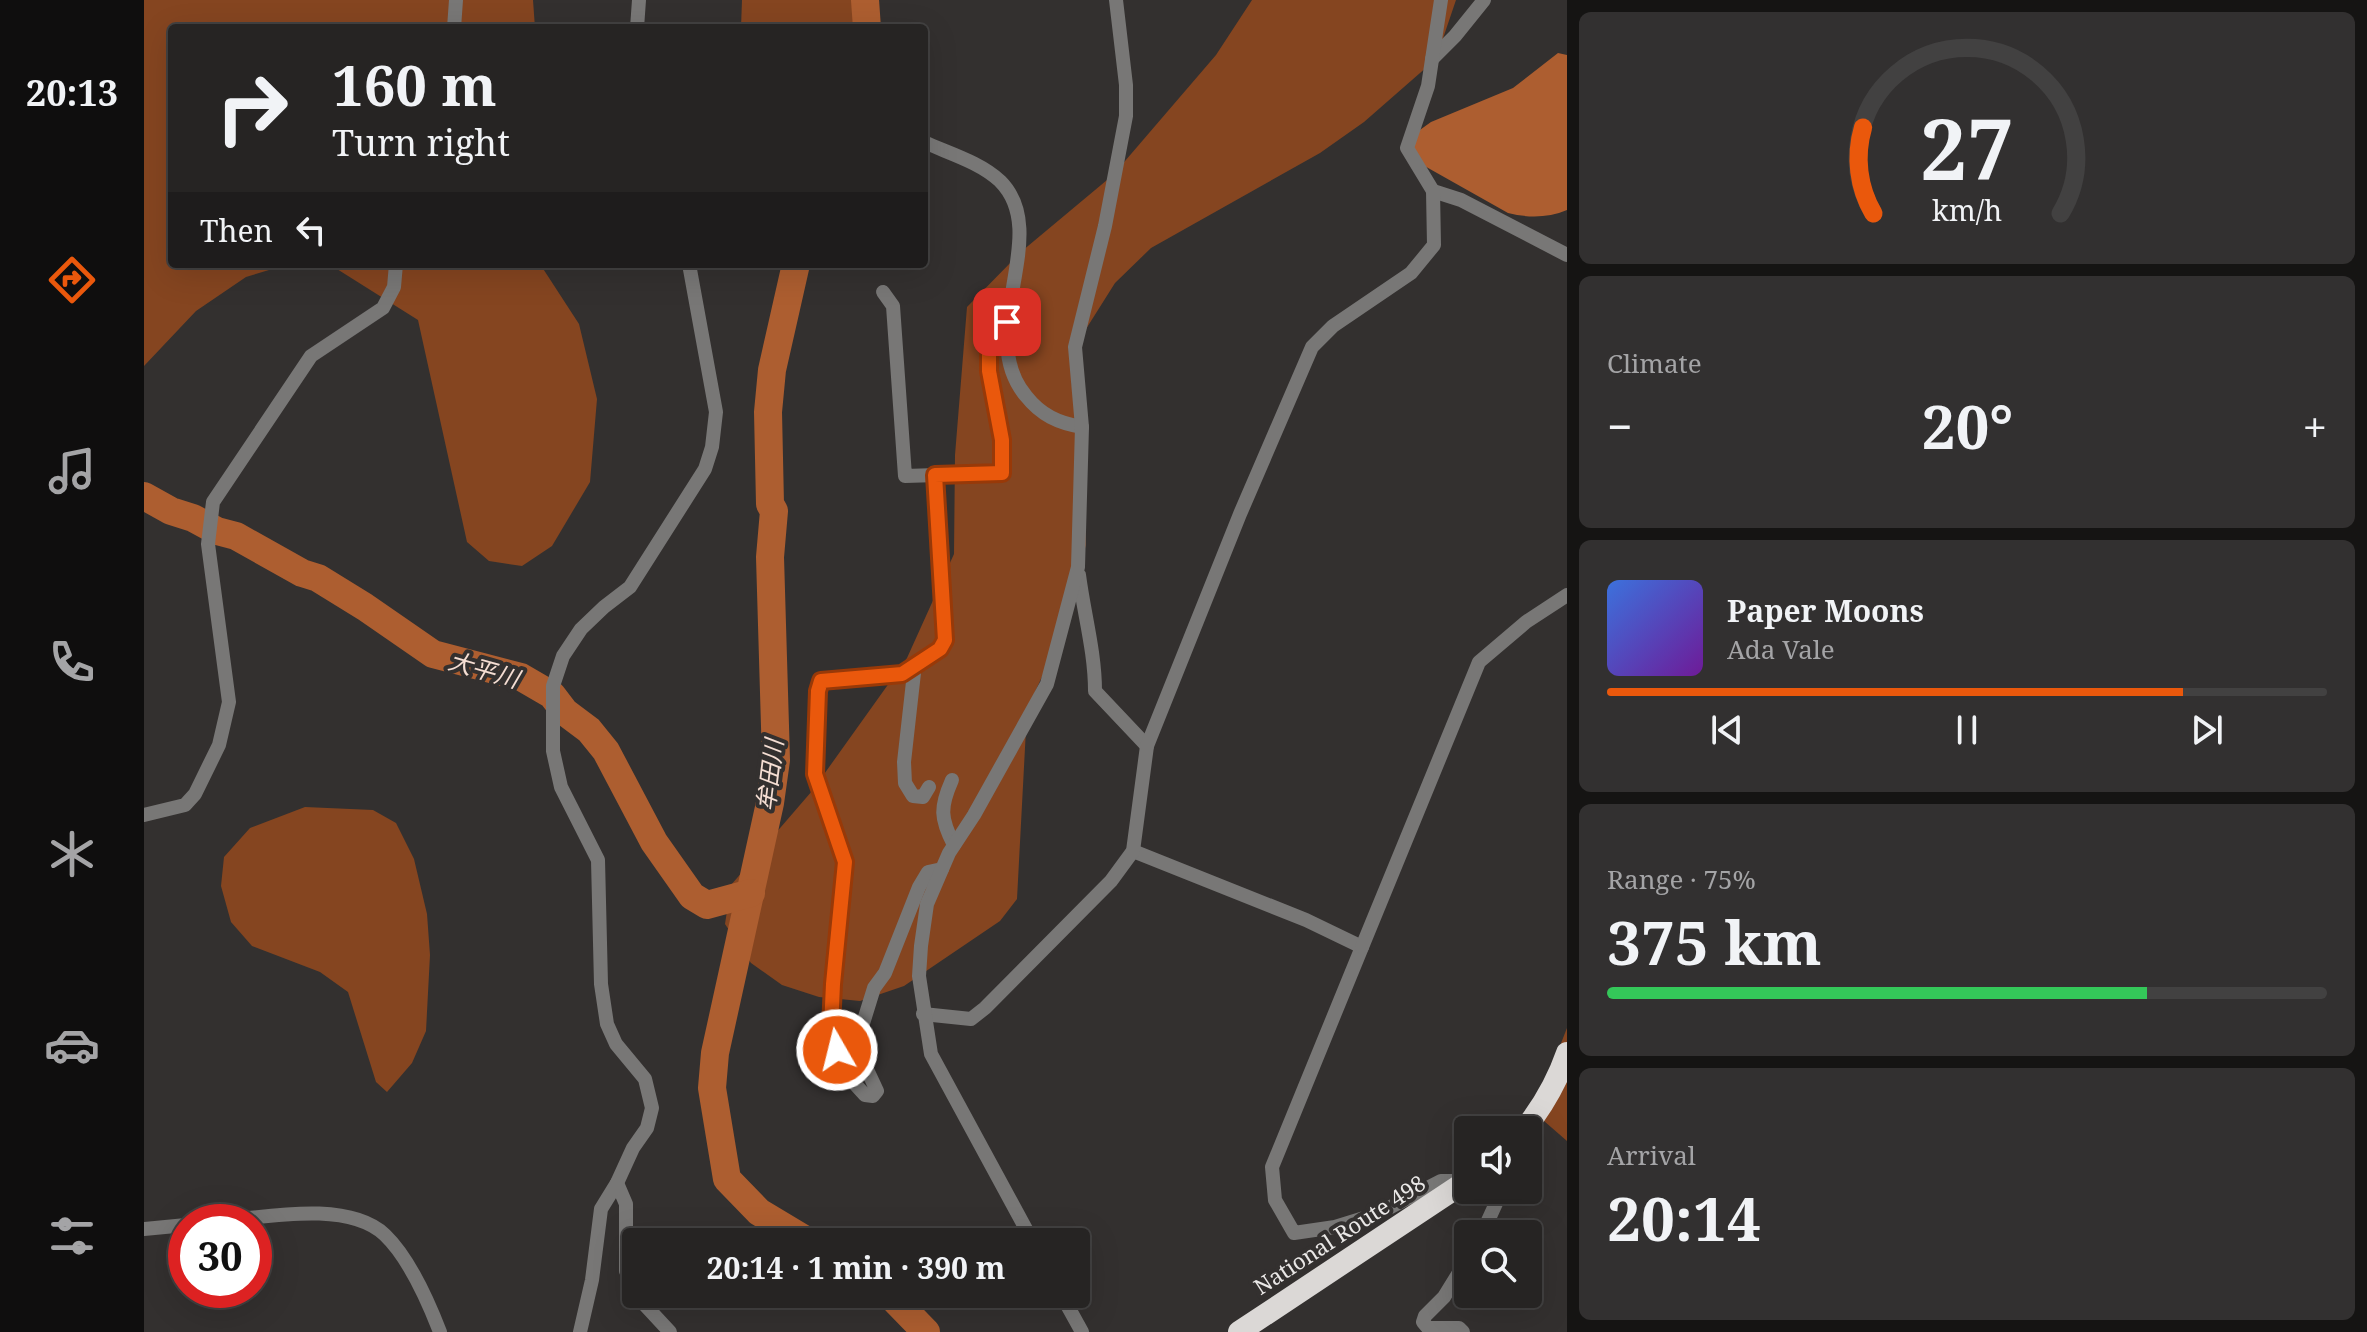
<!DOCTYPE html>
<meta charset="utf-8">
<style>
body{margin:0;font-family:"Noto Serif","Noto Sans JP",serif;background:#323030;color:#f1f3f6;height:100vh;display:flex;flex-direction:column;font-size:30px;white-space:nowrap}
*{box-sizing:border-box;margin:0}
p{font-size:26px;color:#a4a4a6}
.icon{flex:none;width:44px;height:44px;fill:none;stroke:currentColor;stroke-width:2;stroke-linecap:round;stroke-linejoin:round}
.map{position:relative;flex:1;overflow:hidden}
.sheet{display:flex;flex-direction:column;gap:12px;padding:12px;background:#151413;width:800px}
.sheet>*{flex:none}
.top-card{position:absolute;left:24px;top:24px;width:760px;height:244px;border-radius:8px;box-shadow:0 8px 32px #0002,0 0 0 2px #424141;background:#262423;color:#f1f3f6;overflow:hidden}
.buttons{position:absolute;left:1310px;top:1116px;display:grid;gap:16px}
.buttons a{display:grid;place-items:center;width:88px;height:88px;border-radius:8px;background:#262423;box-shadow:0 8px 32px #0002,0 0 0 2px #424141;font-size:40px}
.speed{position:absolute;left:24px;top:1204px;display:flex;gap:16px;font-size:40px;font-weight:700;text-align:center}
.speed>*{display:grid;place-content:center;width:104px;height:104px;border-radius:50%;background:#262423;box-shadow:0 8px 32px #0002,0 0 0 2px #424141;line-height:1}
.speed .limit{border:12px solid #d22;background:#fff;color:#111}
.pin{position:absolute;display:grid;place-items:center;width:68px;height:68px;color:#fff;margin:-34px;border-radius:16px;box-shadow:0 4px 12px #0006}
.me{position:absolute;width:88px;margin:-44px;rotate:352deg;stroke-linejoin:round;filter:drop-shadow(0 0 6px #0008)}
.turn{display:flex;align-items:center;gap:28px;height:168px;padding:0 32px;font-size:36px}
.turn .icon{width:104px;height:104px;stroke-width:2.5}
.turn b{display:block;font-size:56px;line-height:68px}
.then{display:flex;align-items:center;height:76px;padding:0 32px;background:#0003;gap:16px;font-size:30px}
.big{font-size:60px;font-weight:700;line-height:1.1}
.sheet .tile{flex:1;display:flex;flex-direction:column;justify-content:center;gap:12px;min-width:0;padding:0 28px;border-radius:12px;background:#323030}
.sheet .dial{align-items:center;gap:0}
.dial svg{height:208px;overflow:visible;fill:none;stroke:#424141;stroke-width:7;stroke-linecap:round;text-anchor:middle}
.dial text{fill:#f1f3f6;stroke:none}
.song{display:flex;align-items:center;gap:24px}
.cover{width:96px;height:96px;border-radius:12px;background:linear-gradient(135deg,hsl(220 70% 55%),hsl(280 70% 35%))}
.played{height:8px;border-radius:4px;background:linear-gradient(90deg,#ea580c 80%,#424141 80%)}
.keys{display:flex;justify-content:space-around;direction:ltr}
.heat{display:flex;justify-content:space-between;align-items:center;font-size:44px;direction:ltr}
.charge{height:12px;border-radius:6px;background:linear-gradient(90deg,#34c759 75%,#424141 0)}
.trip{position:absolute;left:478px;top:1228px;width:468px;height:80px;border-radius:8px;background:#262423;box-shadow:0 8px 32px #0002,0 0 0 2px #424141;font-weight:700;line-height:80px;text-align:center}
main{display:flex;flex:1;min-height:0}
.dock{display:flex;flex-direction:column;width:144px;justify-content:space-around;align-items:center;background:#0f0e0e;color:#a4a4a6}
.dock .icon{width:56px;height:56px}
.dock .selected{color:#ea580c}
.dock b{font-size:36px;color:#f1f3f6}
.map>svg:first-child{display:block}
</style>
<main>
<nav class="dock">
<b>20:13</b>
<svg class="icon selected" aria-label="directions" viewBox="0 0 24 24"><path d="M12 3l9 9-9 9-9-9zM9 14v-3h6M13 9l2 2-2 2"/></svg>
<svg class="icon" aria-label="music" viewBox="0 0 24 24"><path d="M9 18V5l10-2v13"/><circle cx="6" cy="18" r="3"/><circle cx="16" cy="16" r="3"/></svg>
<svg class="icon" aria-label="phone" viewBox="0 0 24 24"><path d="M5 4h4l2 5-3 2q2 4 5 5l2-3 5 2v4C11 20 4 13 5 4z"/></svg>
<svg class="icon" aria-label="climate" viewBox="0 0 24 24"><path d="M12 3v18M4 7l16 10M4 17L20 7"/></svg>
<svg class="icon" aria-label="car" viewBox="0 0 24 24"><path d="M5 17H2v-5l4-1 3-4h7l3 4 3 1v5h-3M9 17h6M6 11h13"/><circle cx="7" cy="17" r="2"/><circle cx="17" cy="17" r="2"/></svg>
<svg class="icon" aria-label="filters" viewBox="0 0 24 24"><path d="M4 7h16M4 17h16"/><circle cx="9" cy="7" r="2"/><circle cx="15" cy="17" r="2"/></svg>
</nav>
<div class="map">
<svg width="1423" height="1332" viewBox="0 0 1423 1332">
<rect width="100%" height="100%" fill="#33302f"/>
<g fill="#854520">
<path d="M0,0h389l2,28h-363v236h117l-43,13 -50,34 -52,55z"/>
<path d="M598,0h133l-8,28h-126z"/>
<path d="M1108,0h204l-20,59 -72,63 -44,31 -169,95 -36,35 -29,46 -15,48 14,128 1,40 -33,108 -19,41 -8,35 -9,170 -17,22 -96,65 -44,15 -41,-4 -37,-12 -31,-22 -26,-39 6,-39 81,-94 95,-133 47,-104 1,-99 12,-148 55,-56 91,-76 103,-120z"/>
<path d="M185,264h211l39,60 18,75 -7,83 -38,64 -30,20 -33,-5 -22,-19 -49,-222z"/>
<path d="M161,807l68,3 23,13 18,36 13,55 3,41 -4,76 -14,32 -25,29 -11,-10 -28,-90 -28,-20 -68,-26 -21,-24 -10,-36 3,-29 26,-29z"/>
<path d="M1423,1028v113l-23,-20 -1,-32z"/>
</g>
<path fill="#ad5e30" d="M1414,53l9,2v155c-19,8 -39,8 -59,3l-87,-49 -8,-12 4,-20 14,-10 82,-34z"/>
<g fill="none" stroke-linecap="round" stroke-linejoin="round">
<g stroke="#ad5e30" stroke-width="28">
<path d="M721,0l2,28"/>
<path d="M652,264l-24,106 -4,42 2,92 4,7 -4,46 6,203 -6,43 -55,250 -3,35 15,91 32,33 50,30"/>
<path d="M0,496l27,15 22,7 24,13 19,5 66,37 16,5 47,29 68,47 88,23 31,18 13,17 24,18 17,21 48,91 38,54 15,9 44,-12"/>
<path d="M745,1294l37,38"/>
</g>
<g stroke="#787776" stroke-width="14">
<path d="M310,28l2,-28"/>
<path d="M493,28l2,-28"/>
<path d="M1288,59l23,-23 29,-36"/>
<path d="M780,142c24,11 56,20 76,39 54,54 -27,152 26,215 15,19 32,27 56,31"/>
<path d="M1289,191l28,9 106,55"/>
<path d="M739,292l10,14 12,170 97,-3v-33l-13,-69v-21l5,-12 13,-10"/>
<path d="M935,575c5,39 16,77 16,116l52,55"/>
<path d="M771,664l-13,10 -81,7 -3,10 -3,83 30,88 -11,100 -3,66 12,43 22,24 8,1 4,-5 -21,-45 18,-58 11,-15 34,-86 9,-15 14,-3"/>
<path d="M808,780c-12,27 -12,38 2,65"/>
<path d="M785,787l-6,10 -10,-1 -8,-13 -1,-21 11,-98 25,-15 5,-9 -10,-165"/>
<path d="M0,815l41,-10 10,-11 24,-49 10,-43 -21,-158 5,-42 98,-146 72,-48 11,-21 2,-23"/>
<path d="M989,851l173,69 56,27 -90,220 3,33 19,33 41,-6 42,-13 64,-33h25"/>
<path d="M1218,947l117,-285 47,-40 41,-27"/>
<path d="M779,1014l48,5 14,-11 126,-127 22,-30 14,-105 93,-232 72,-167 21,-21 78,-53 23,-28 -1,-54 -26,-43 21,-62 13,-86"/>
<path d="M473,1183l9,21v67l10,18"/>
<path d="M70,1222c47,-4 133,-23 171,13 24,23 43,66 55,97"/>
<path d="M0,1229l42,-4"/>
<path d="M1338,1234l20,-44"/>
<path d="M889,1242l-102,-188 -12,-78 2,-30 6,-42 22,-51 25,-38 73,-131 31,-117 4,-140 -7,-80 30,-121 21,-110v-31l-10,-85"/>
<path d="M495,1294l5,10 26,28"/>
<path d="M917,1294l21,38"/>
<path d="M436,1332l12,-52 9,-71 16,-26 16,-35 14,-20 5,-20 -7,-29 -29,-35 -9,-20 -6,-40 -3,-124 -37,-73 -8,-36v-65l10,-30 18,-27 23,-22 26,-20 75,-118 7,-22 4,-35 -27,-148"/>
<path d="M1319,1332l-4,-4h-31l-5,-6 2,-6 19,-19 24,-39"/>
</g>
<g stroke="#dbd8d6" stroke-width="22">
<path d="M1380,1130c19,-24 33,-48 43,-77"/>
<path d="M1095,1332l229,-152"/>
</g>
</g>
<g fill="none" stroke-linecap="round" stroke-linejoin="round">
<defs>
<path id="route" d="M693,1050l-6,-22 2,-44 12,-122 -30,-88 3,-83 3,-10 81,-7 38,-25 5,-9 -10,-165 67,-2v-33l-13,-69v-21l5,-12 13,-10v-6"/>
</defs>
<use href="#route" stroke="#983908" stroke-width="20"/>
<use href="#route" stroke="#ea580c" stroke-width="14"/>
</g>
<g text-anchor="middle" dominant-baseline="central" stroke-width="8" stroke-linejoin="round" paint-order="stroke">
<g font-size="22" fill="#eae8e7" stroke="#33302f">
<text transform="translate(1195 1234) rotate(-33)">National Route 498</text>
</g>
<g font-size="24" font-style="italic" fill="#f5ded3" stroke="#33302f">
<text transform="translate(340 669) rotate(16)">大平川</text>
<text transform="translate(625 775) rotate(-83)">牟田川</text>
</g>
</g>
</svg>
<div class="buttons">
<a><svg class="icon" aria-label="sound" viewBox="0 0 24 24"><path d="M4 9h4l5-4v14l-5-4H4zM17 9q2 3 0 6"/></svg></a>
<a><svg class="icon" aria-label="search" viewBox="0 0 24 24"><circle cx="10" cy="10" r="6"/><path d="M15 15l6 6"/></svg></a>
</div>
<div class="speed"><div class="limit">30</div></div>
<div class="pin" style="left:863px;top:322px;background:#d93025"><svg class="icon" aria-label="arrive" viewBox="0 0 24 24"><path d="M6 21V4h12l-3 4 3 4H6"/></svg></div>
<svg class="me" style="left:693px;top:1050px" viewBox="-20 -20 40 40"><circle r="17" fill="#ea580c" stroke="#fff" stroke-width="3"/><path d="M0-11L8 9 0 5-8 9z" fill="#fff"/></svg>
<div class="trip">20:14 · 1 min · 390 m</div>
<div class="top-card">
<div class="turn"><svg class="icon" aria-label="right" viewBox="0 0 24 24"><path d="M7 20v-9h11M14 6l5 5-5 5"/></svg><div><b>160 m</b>Turn right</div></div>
<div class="then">Then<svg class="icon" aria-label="left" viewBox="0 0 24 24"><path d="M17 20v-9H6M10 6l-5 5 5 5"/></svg></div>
</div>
</div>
<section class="sheet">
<div class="tile dial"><svg viewBox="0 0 100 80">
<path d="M14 69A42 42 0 1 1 86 69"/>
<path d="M14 69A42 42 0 0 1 10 36" stroke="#ea580c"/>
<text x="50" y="56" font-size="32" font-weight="700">27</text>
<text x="50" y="72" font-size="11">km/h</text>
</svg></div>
<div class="tile"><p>Climate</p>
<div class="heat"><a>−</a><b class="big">20°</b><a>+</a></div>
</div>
<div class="tile">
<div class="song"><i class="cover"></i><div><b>Paper Moons</b><p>Ada Vale</p></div></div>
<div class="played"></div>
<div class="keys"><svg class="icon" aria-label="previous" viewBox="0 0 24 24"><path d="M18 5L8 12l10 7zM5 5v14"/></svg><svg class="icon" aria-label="pause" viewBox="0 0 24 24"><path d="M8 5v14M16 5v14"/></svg><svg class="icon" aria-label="next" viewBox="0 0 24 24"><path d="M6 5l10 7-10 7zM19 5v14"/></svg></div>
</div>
<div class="tile"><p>Range · 75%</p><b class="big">375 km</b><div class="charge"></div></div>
<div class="tile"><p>Arrival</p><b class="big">20:14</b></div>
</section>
</main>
